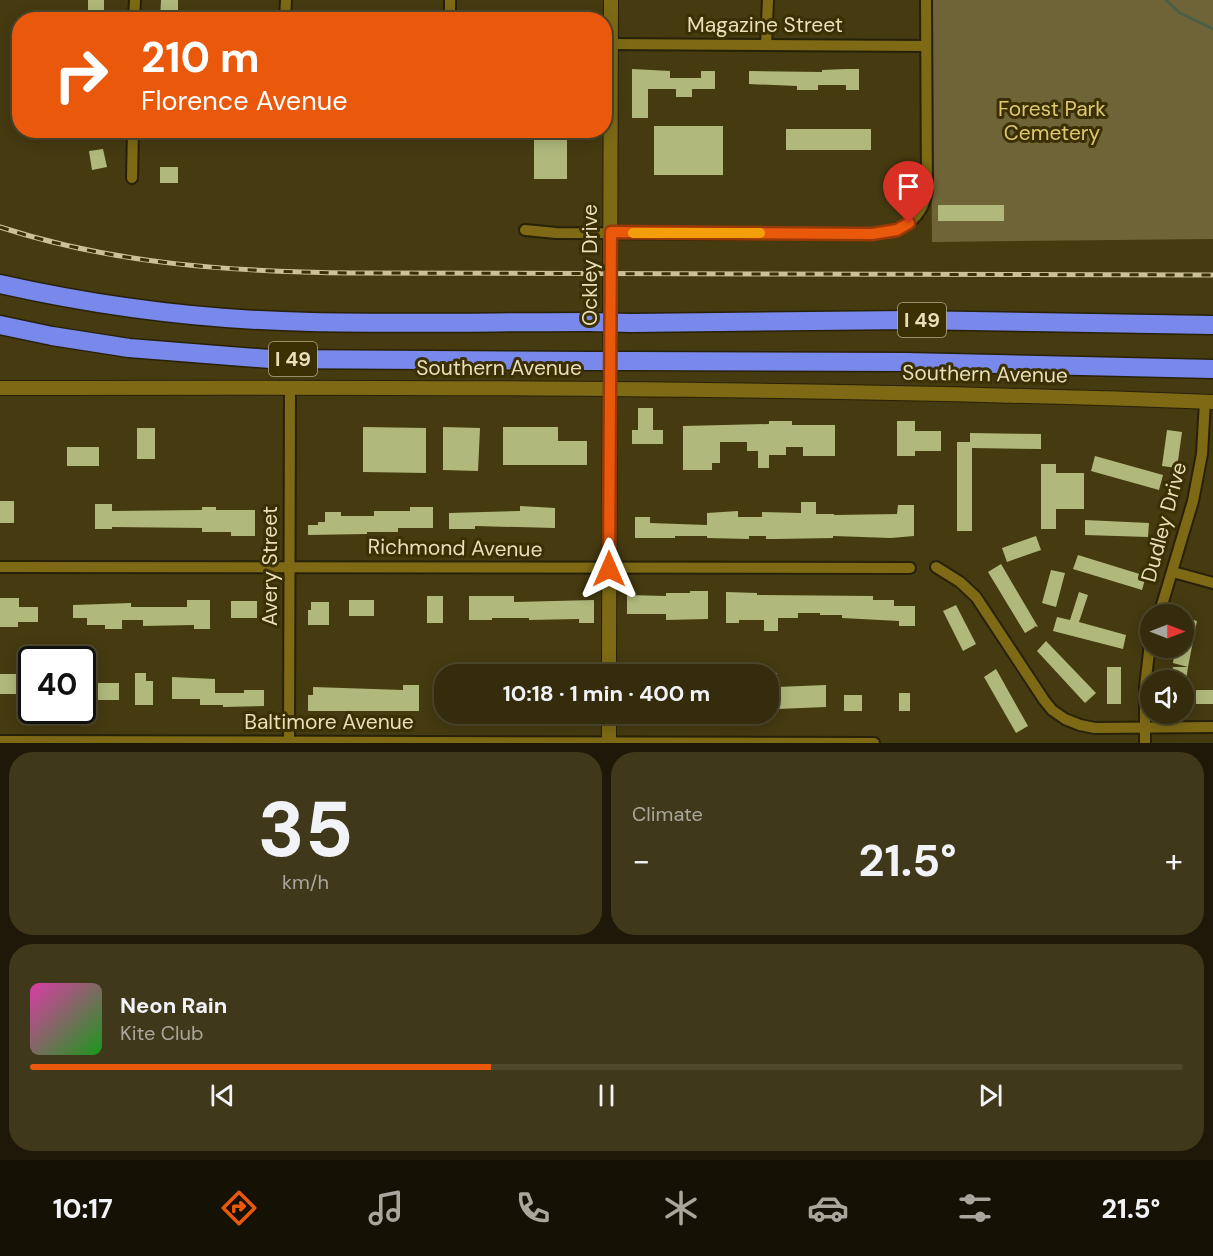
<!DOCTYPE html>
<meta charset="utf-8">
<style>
body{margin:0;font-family:"DM Sans",sans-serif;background:#3f381a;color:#f1f3f6;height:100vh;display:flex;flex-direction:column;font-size:22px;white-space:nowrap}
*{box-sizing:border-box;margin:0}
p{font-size:20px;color:#a9a79d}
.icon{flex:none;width:33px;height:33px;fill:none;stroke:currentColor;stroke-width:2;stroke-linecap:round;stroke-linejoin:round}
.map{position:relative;height:743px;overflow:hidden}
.drawer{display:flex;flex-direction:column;gap:9px;padding:9px;background:#1d1807;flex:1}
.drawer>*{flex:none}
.top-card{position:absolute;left:12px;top:12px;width:600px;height:126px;border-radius:24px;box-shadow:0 3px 15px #0003,0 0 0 2px #4e482d;background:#ea580c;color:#fff;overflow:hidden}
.needle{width:39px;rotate:90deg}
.buttons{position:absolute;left:1140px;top:604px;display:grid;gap:12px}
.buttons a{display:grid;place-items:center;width:54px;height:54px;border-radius:50%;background:#342c0c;box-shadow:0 3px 15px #0003,0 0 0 2px #4e482d;font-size:30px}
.speed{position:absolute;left:18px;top:646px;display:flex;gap:12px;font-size:30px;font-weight:700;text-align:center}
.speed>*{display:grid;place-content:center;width:78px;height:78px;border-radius:50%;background:#342c0c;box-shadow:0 3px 15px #0003,0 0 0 2px #4e482d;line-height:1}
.speed .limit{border:3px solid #111;border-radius:9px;background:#fff;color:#111}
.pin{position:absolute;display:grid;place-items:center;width:51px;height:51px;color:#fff;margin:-62px -26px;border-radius:50% 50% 50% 0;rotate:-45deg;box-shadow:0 0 6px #0007}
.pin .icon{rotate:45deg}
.me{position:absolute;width:66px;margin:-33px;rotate:0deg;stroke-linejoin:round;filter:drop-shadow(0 0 4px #0008)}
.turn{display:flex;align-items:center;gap:21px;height:126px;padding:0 30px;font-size:27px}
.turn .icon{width:78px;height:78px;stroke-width:2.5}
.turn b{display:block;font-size:42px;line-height:51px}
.big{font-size:45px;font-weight:700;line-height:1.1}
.drawer .widget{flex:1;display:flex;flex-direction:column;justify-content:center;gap:9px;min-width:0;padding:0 21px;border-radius:24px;background:#3f381a}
.drawer .dial{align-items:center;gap:0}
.dial b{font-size:78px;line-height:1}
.song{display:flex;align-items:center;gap:18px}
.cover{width:72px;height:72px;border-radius:9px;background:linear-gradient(135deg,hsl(320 70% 55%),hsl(120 70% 35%))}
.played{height:6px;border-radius:3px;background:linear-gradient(90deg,#ea580c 40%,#4e482d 40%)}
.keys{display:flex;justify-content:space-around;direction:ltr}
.heat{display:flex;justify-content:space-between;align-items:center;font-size:33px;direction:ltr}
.drawer .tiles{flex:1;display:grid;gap:9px;grid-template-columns:1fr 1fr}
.widget:last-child{grid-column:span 2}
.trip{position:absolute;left:434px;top:664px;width:345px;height:60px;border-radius:24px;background:#342c0c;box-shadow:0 3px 15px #0003,0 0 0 2px #4e482d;font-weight:700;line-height:60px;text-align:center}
.tabs{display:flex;height:96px;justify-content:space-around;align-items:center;background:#151205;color:#a9a79d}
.tabs .icon{width:42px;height:42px}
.tabs .current{color:#ea580c}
.tabs b{font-size:27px;color:#f1f3f6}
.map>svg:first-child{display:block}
</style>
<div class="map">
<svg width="1213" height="743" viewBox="0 0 1213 743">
<rect width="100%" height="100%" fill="#453a10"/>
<path fill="#6f6438" d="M930,0h283v239l-281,3z"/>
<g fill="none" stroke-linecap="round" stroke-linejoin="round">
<path stroke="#4b5e46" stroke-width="3" d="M1166,0l14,13 33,16"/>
</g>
<g fill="#b0b97b">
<rect x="88" y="0" width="16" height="20"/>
<path d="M161,0h17v20h-18z"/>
<path d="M632,69l38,2v7h31v-7h14v18h-23v8h-16v-8h-28v29h-16z"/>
<path d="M846,69h13v21h-13v-5h-28v5h-21v-4l-48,-2v-13l73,1v-2z"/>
<rect x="654" y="126" width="69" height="49"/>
<rect x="786" y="129" width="85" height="21"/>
<path d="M452,130h61v10l-61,-1z"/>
<rect x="534" y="130" width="33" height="49"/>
<path d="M103,149l4,18 -15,3 -3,-19z"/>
<rect x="160" y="167" width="18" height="16"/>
<rect x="938" y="205" width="66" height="16"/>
<path d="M638,408h15v22h10v14h-31v-14h6z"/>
<path d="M769,421h23v4h43v31h-32v-9h-17v8h-17v13h-11v-17h-11v-9h-27v21h-8v7h-29v-44l86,-2z"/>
<path d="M897,421h18v10h26v20h-26v5h-18z"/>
<path d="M363,427l63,1v45l-63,-1z"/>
<path d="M443,427l37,1 -2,43 -35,-1z"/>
<path d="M503,427h55v14h29v24h-84z"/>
<rect x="137" y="428" width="18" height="31"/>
<path d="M1167,430l15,2 -5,36 -15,-2z"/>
<path d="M970,433l71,1v15l-69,-1v83h-15v-89h13z"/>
<rect x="67" y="447" width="32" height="19"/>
<path d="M1095,456l68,19 -4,15 -68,-19z"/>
<path d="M1041,464h15v9h28v36h-28v20h-15z"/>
<rect x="0" y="501" width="14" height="22"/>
<path d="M801,502h15v12h18v1l63,-1 1,-9h16v31l-23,2 -58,-2v2l-57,1h-10v-3h-17v3l-42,-1v-2h-32v2h-40v-21h15v6l57,2v-12l31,-2v6h24v-5l39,1z"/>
<path d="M95,504h17v7l90,-1v-3h14v3h39v26h-24v-4h-29v-4l-90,-1v2h-17z"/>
<path d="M520,506l35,2v20l-80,-2v3h-26v-16l71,-2z"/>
<path d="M410,507h23v21h-35v4h-31v2l-59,1v-10h10v-3h7v-10h16v4h33v-5h36z"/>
<path d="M1085,520l64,3 -1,14 -63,-2z"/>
<path d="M1036,536l5,14 -34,12 -5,-14z"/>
<path d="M1078,555l68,21 -4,14 -69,-21z"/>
<path d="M1001,564l37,63 -4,-1 1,1 -10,6 -37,-61z"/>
<path d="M1051,570l14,3 -9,34 -14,-4z"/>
<path d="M690,591h18v28l-42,1v-6h-39v-19l39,1v-3h24z"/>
<path d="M726,592l31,1v2l116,1v4h21v6h21v20h-16v-5l-57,-3v-3h-22v-2h-22v5h-20v13h-14v-11h-25v3h-13z"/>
<path d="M1079,592l9,3 -9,27 47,13 -3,14 -70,-18 4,-14 13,3z"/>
<rect x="427" y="596" width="16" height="27"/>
<path d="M469,596h45v6l80,-2v23h-15v-4l-50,1v-2h-37v2h-23z"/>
<path d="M0,598h19v9h19v15h-20v5h-18z"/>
<path d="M187,600h23v29h-16v-4l-51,1v-6h-21v9h-17v-4h-18v-7h-14v-13l58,-2v4h56z"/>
<rect x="349" y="600" width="25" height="16"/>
<rect x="231" y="601" width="26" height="17"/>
<path d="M311,602h18v23h-21v-15h3z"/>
<path d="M956,605l20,39 -13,7 -20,-40z"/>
<path d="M1184,617l13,4 -9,46 -15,-4 2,-15h9z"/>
<path d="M1046,641l50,52 -11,10 -48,-52z"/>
<rect x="1107" y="667" width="14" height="37"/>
<path d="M1173,667h15l-2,14h-15z"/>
<path d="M996,669l32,57 -12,7 -32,-56z"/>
<path d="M135,673h11v8h7v24h-18z"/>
<path d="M768,673h9v14l49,-2v22l-49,2v3h-9z"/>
<rect x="0" y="674" width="32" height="20"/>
<path d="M172,677l43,2v14h29v-3h20v16l-41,1v-2h-23v-6h-28z"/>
<rect x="88" y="683" width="31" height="17"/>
<path d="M403,685h16v26h-111v-16h5v-8l90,3z"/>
<rect x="1196" y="690" width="17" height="14"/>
<rect x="899" y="693" width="11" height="18"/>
<rect x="844" y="695" width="18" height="16"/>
</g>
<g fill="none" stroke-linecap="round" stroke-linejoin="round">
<defs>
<g id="minor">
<path d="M134,20l1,-20"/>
<path d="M285,20l1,-20"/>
<path d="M450,20v-20"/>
<path d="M605,44l321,2"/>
<path d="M766,45l2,-45"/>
<path d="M132,178l1,-48"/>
<path d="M525,230l31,3 316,1c28,-2 50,-13 55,-43l-1,-191"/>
<path d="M0,567l910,1"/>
<path d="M936,567l24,15 16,15 68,103 8,10 13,9 15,6 15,3 118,-1"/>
<path d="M1173,572l40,11"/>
<path d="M1159,615l34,-114 9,-47 3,-53"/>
<path d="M0,741l874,2"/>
<path d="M289,743l1,-354"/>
<path d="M1145,743v-56l5,-44"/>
</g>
<g id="tertiary">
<path d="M0,388c404,-1 809,-1 1213,14"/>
<path d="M609,675l2,-675"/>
<path d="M609,743v-29"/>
</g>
<g id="motorway">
<path d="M0,284c102,23 206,36 311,38 92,2 185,0 277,0"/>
<path d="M631,323l278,-3 304,5"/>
<path d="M0,325l52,11 77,12 141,11 319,2"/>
<path d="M632,361l274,1 307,7"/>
</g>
</defs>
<use href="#minor" stroke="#282109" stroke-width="14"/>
<use href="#tertiary" stroke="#282109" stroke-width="16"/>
<use href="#motorway" stroke="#282109" stroke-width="21"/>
<use href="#minor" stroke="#7e6a15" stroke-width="10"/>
<use href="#tertiary" stroke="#7e6a15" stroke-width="14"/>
<use href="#motorway" stroke="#7989eb" stroke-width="18"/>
<defs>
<path id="rail" d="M0,227c116,38 237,45 358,46l855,2"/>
</defs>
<use href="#rail" stroke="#cac09a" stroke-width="5"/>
<use href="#rail" stroke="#3a3004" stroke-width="3" stroke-dasharray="9" stroke-linecap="butt"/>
<defs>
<g id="motorway-bridge">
<path d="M588,322l43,1"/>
<path d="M589,361h43"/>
</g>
</defs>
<use href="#motorway-bridge" stroke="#282109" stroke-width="21" stroke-linecap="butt"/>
<use href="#motorway-bridge" stroke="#7989eb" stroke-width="18"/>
</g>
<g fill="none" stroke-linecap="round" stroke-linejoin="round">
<defs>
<path id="route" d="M609,569l2,-337 261,2 25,-4 12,-7"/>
</defs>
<use href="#route" stroke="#983908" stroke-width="15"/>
<use href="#route" stroke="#ea580c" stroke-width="10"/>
<path stroke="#f59e0b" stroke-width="10" d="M633,233h127"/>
</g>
<g text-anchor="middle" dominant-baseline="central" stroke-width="6" stroke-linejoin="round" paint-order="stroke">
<g fill="#3a3004" stroke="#b4aa83" stroke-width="1.5">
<rect x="898" y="303" width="48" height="34" rx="4.5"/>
<rect x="269" y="342" width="48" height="34" rx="4.5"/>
</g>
<g font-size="20" font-weight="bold" fill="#e9dfba">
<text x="922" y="320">I 49</text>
<text x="293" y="359">I 49</text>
</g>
<g font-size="21" fill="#e9dfba" stroke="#3a3004">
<text x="765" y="25">Magazine Street</text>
<text transform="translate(590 265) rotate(-90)">Ockley Drive</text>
<text x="499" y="368">Southern Avenue</text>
<text transform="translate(985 374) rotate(1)">Southern Avenue</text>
<text transform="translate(1164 522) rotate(-75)">Dudley Drive</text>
<text transform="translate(455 548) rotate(1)">Richmond Avenue</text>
<text transform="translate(270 566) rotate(-90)">Avery Street</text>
<text x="329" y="722">Baltimore Avenue</text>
</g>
<g font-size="21" fill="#dfc76e" stroke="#3a3004">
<text x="1052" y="109">Forest Park<tspan x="1052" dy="24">Cemetery</tspan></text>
</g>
</g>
</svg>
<div class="buttons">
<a><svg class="needle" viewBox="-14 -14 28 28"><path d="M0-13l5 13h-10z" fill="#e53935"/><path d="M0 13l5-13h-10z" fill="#a9a79d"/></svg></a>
<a><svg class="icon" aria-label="sound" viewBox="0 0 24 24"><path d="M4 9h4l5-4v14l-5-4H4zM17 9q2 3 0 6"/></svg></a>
</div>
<div class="speed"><div class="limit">40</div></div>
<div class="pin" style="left:909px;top:223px;background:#d93025"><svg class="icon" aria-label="arrive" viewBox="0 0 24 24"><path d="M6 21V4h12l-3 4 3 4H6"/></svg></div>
<svg class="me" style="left:609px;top:569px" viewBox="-20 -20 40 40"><path d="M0-17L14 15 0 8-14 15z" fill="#ea580c" stroke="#fff" stroke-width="4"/></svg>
<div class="trip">10:18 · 1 min · 400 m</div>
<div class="top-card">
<div class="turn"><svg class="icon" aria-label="right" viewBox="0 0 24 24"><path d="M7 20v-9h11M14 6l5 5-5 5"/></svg><div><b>210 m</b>Florence Avenue</div></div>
</div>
</div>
<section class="drawer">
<div class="tiles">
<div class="widget dial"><b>35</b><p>km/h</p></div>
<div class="widget"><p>Climate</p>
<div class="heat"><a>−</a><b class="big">21.5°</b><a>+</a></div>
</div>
<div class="widget">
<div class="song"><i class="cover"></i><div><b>Neon Rain</b><p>Kite Club</p></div></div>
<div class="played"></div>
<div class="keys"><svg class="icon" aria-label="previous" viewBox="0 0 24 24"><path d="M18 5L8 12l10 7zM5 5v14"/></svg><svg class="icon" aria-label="pause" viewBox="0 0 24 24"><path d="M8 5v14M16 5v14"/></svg><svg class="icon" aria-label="next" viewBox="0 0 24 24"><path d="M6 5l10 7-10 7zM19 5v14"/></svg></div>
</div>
</div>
</section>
<nav class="tabs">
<b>10:17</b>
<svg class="icon current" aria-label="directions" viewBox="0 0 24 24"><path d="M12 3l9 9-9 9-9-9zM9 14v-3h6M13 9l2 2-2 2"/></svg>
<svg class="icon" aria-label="music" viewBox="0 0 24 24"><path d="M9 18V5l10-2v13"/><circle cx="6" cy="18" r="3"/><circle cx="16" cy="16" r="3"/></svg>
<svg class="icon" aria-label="phone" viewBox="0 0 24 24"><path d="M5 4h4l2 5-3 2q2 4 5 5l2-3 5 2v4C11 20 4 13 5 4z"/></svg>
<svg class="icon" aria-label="climate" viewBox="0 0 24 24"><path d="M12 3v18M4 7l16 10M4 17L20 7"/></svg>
<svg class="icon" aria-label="car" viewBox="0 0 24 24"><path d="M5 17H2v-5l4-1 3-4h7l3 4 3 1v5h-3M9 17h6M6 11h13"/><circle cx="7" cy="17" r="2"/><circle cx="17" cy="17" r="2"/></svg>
<svg class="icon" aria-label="filters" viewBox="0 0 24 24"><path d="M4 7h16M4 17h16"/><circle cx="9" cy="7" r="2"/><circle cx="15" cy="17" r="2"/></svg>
<b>21.5°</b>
</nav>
